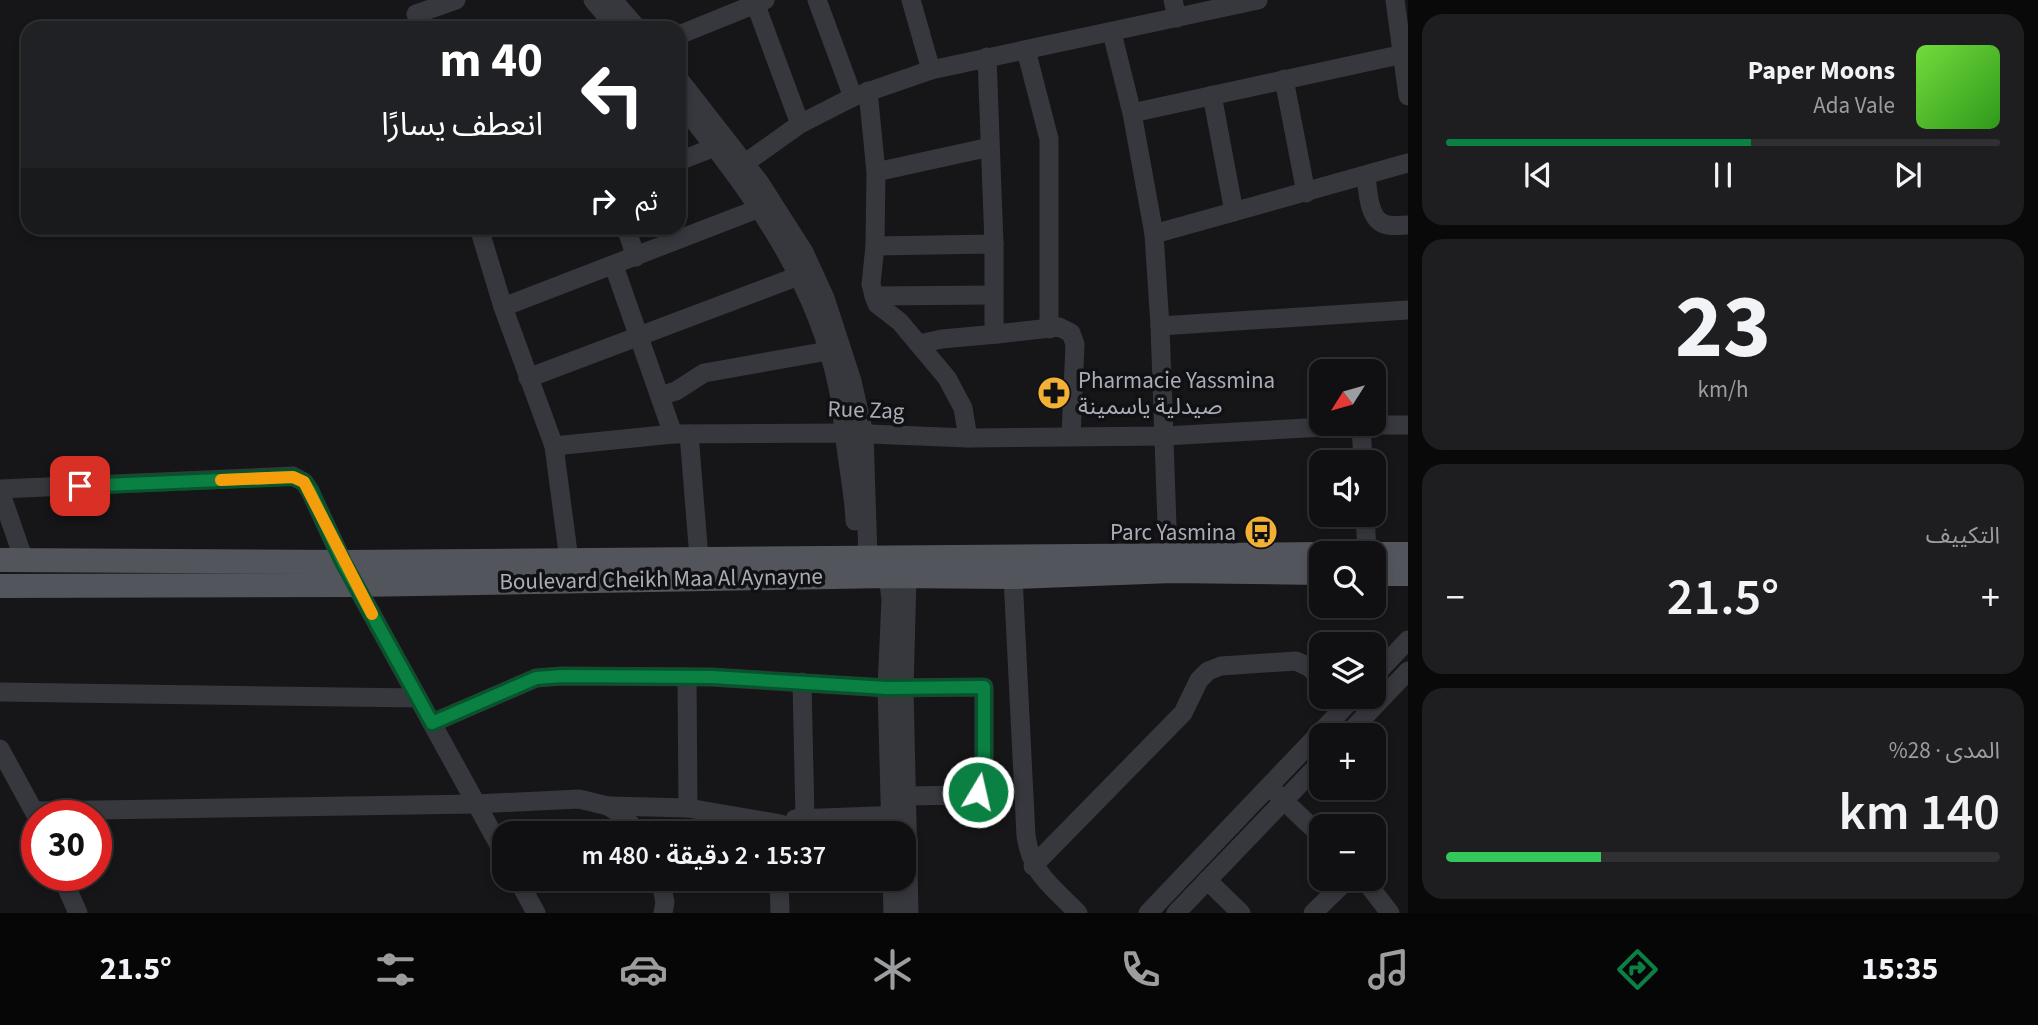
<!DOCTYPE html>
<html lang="ar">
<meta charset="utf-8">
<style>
body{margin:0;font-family:"Source Sans 3","Noto Sans Arabic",sans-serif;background:#1e1e20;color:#f1f3f6;direction:rtl;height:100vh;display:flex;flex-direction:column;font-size:26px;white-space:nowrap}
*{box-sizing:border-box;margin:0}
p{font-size:23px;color:#9c9d9f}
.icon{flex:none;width:38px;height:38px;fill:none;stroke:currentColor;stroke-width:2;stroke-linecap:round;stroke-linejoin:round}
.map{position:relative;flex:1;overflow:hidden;direction:ltr}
.drawer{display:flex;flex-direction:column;gap:14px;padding:14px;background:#09090a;width:630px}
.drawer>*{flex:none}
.guide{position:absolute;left:21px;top:21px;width:665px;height:214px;border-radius:21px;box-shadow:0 4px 10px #0003,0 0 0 2px #303032;direction:rtl;background:#202124;color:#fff;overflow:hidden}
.needle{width:46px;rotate:233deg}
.fabs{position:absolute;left:1309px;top:359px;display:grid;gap:14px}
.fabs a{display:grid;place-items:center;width:77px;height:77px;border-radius:14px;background:#101012;box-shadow:0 4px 10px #0003,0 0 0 2px #303032;font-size:35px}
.speed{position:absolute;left:21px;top:800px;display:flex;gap:14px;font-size:35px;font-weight:700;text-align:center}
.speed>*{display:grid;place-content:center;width:91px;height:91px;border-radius:50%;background:#101012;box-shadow:0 4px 10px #0003,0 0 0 2px #303032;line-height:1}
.speed .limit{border:10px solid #d22;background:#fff;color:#111}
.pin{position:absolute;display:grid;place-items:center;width:60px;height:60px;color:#fff;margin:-30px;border-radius:14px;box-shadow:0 4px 10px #0006}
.me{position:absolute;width:77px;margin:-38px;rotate:9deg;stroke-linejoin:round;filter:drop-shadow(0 0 5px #0008)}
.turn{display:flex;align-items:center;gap:24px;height:147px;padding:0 28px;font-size:32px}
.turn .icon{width:91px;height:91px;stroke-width:2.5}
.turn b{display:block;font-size:49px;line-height:60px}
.then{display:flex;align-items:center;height:66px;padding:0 28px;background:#0003;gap:14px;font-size:26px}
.big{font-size:52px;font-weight:600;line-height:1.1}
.drawer .tile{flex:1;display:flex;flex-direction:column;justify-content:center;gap:10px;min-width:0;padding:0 24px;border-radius:21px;background:#1e1e20}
.drawer .dial{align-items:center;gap:0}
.dial b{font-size:91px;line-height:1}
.song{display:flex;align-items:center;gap:21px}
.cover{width:84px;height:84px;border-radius:10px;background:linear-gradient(135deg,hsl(100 70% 55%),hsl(110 70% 35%))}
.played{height:7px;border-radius:4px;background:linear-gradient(90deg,#0b8043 55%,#303032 55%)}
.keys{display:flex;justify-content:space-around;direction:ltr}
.heat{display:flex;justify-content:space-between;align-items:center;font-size:38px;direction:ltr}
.charge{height:10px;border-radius:5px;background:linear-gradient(90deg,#34c759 28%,#303032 0)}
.trip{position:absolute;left:492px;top:821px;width:424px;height:70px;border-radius:21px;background:#101012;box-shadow:0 4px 10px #0003,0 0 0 2px #303032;font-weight:600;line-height:70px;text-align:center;direction:rtl}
.menu{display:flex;height:112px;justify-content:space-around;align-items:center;background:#060607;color:#9c9d9f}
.menu .icon{width:49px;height:49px}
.menu .on{color:#0b8043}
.menu b{font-size:32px;color:#f1f3f6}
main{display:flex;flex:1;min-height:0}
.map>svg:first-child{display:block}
</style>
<main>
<section class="drawer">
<div class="tile">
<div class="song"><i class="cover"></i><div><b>Paper Moons</b><p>Ada Vale</p></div></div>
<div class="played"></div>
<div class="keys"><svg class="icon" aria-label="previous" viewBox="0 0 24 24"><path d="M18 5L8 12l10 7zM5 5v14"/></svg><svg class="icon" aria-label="pause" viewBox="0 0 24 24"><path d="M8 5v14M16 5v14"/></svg><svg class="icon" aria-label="next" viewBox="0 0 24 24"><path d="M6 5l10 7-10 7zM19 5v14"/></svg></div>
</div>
<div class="tile dial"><b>23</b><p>km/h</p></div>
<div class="tile"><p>التكييف</p>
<div class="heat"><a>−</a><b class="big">21.5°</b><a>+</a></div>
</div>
<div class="tile"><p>المدى · 28%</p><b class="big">140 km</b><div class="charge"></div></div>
</section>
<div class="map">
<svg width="1408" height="913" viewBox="0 0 1408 913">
<rect width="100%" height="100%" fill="#161618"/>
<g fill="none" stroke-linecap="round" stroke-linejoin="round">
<g stroke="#37383d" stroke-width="19">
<path d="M593,0l24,28"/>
<path d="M613,0l24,28"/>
<path d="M754,0l46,124"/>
<path d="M817,0l36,97"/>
<path d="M911,0l20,70"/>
<path d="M1173,0l4,18"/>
<path d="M1395,0l13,96"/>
<path d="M416,14l40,-14"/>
<path d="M1112,33l20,80 22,121 6,92 8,228"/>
<path d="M679,35l86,-35"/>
<path d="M1026,50l23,89v190"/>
<path d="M987,57l7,187v84l3,6 62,-7 12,6 4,11 -4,92"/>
<path d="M679,79l81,104 44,69 21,46 27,83 12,53 4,123"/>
<path d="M1284,79l22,114"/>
<path d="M868,91l8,81 -1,74 -4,38 3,12 3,8 23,18 47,56 16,30 5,30"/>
<path d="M1212,95l22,117"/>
<path d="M679,102c68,84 135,173 158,281 5,21 6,43 9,64 3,24 8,49 9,74"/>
<path d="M1132,113l276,-60"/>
<path d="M679,161l36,-14"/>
<path d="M734,171l66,-47 53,-27 78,-27 327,-70"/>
<path d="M876,172l114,-25"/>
<path d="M1366,176c2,14 2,42 18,48 7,3 17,1 24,1"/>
<path d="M479,228l24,79 51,139 119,-12 171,-1 124,5 197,-2 196,-11h47"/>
<path d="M626,228l10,29"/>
<path d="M1154,234l254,-71"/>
<path d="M875,246l119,-2"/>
<path d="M614,266l59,168"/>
<path d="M874,296l120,-1"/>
<path d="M503,307l257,-99"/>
<path d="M1160,326l248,-16"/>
<path d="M919,344l23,-5 55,-5"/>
<path d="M528,378l281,-106"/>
<path d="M660,396l16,-5 28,-18 124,-22"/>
<path d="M1361,425l2,37"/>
<path d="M689,434l10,124"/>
<path d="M554,446l15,114"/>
<path d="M0,489l293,-13 11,6 6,9 33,71 161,292"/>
<path d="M0,491l24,69"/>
<path d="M1365,514l2,39"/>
<path d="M888,576l3,23 -4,89 4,145"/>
<path d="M1013,577l13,259c6,39 26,50 52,77"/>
<path d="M907,578l-3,110 5,225"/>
<path d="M1374,676l34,-36"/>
<path d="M687,677l1,131"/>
<path d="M802,682l3,137"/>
<path d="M0,692l418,6"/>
<path d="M432,723l104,-45 26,-2 149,1 176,11 97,-1v96l-6,9 -9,3 -63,1"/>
<path d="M1347,735l61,-64"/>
<path d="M0,749l37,68"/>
<path d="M1276,793l45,43"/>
<path d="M609,806l79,2 93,16"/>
<path d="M34,811l442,-7 103,-5 29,7 17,11 12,16"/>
<path d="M795,819l107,-4"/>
<path d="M1033,866l150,-153 16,-33 9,-9 13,-5 75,-5 13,6 12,12"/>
<path d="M61,875l17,38"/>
<path d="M517,878l19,35"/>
<path d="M660,878l5,24 -2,11"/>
<path d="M779,878l1,35"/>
<path d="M892,878l1,35"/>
<path d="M1363,878l27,35"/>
<path d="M1207,880l34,33"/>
<path d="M1148,913l207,-217"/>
<path d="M1176,913l145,-151"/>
<path d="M1313,913l36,-35"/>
</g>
<g stroke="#53555c" stroke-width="24">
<path d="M1374,554h34"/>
<path d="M0,560l343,2 978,-8"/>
<path d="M1374,574h34"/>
<path d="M0,586l355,-1 533,-9 125,1 159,-6 149,2"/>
</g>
</g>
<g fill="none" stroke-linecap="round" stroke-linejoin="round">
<defs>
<path id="route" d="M80,486l213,-9 11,5 6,9 33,71 89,161 104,-45 26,-2 150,1 175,11 97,-1v96l-6,9"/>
</defs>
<use href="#route" stroke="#07532c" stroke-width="18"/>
<use href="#route" stroke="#0b8043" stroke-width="12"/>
<path stroke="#f59e0b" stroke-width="12" d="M221,480l72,-3 11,5 68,132"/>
</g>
<defs>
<symbol id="pharmacy-disc" viewBox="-11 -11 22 22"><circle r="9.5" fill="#f2b134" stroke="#111113"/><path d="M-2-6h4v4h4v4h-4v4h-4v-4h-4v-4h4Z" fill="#111"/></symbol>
<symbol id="bus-disc" viewBox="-11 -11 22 22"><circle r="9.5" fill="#f2b134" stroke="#111113"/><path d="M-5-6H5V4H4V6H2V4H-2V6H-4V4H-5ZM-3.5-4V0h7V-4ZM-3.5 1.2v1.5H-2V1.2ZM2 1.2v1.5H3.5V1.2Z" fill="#111"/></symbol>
</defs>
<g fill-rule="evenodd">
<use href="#pharmacy-disc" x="1035" y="374" width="38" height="38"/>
<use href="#bus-disc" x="1242" y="513" width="38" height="38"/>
</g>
<g text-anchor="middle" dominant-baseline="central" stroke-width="7" stroke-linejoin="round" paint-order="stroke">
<g font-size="23" fill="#a8adb8" stroke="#111113" text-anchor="start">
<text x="1078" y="380">Pharmacie Yassmina<tspan x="1078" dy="26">صيدلية ياسمينة</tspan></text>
<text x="1236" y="532" text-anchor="end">Parc Yasmina</text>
</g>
<g font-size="23" fill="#a8adb8" stroke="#111113">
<text transform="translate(866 410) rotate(2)">Rue Zag</text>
<text transform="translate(661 579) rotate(-1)">Boulevard Cheikh Maa Al Aynayne</text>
</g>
</g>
</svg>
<div class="fabs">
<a><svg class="needle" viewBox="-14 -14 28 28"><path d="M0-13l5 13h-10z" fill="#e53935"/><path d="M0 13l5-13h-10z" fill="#9c9d9f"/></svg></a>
<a><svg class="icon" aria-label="sound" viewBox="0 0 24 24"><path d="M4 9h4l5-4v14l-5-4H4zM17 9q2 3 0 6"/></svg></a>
<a><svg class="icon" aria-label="search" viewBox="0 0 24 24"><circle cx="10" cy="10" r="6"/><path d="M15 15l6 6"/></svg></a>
<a><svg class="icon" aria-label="layers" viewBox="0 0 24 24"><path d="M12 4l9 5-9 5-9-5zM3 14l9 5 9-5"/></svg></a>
<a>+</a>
<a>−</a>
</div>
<div class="speed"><div class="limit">30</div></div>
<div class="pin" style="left:80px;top:486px;background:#d93025"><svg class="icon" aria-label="arrive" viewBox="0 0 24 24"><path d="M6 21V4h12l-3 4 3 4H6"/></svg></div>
<svg class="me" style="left:978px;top:792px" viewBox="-20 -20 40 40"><circle r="17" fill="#0b8043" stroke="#fff" stroke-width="3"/><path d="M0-11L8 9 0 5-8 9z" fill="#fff"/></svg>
<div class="trip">15:37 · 2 دقيقة · 480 m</div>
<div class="guide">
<div class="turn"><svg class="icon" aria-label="left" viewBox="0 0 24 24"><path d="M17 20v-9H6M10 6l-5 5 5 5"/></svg><div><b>40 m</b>انعطف يسارًا</div></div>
<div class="then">ثم<svg class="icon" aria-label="right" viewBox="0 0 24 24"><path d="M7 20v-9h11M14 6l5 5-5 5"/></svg></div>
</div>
</div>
</main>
<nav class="menu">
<b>15:35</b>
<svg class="icon on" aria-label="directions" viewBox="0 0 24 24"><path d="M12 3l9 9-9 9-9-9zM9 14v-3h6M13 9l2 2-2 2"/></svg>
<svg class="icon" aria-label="music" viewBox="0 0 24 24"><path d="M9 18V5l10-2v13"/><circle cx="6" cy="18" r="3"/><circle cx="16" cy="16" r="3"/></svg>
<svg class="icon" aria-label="phone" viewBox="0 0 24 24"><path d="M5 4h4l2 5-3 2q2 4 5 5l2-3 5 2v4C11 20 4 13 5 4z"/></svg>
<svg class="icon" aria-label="climate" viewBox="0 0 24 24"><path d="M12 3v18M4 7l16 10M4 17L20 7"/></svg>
<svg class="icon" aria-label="car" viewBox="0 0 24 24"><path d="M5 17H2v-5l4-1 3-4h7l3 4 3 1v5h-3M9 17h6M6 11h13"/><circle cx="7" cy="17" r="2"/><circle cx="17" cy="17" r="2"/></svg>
<svg class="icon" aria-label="filters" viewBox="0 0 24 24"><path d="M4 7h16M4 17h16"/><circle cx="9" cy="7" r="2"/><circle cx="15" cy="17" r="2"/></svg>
<b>21.5°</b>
</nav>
